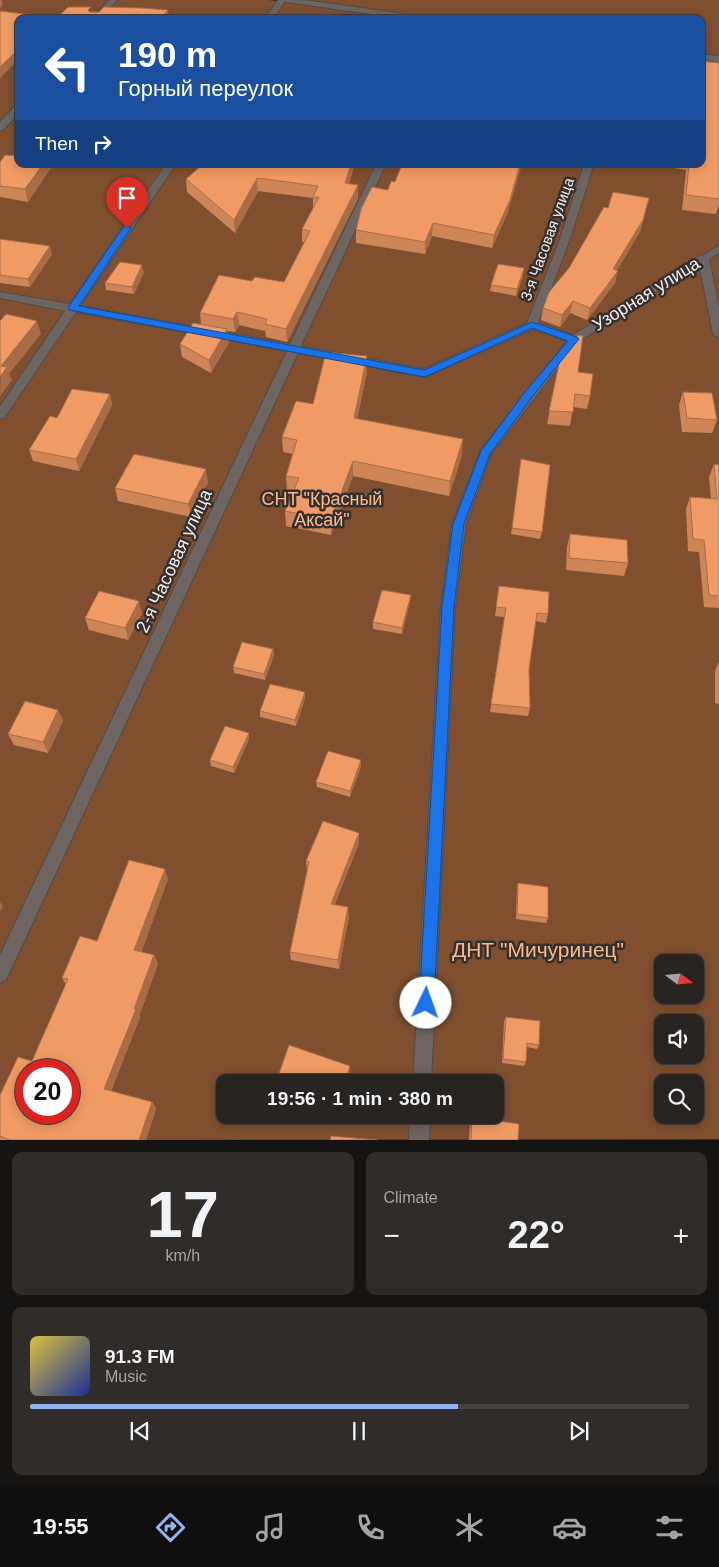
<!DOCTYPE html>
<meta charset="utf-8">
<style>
body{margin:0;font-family:Helvetica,sans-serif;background:#302c2a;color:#f1f3f6;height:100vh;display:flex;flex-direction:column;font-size:19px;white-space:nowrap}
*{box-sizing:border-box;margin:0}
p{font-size:16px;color:#a5a4a5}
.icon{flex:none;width:28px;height:28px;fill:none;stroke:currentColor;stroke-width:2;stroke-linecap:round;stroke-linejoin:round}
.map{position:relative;height:1140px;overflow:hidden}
.details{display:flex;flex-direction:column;gap:12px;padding:12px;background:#161413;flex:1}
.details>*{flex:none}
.banner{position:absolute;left:15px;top:15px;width:690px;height:152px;border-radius:10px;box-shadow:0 2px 12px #0003,0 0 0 1px #444140;background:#1a4fa0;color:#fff;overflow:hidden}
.needle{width:32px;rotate:106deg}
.buttons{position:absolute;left:654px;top:954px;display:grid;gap:10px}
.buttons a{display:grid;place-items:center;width:50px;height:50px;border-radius:10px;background:#282422;box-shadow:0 2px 12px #0003,0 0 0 1px #444140;font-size:25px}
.speed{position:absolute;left:15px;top:1059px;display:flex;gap:10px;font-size:25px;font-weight:700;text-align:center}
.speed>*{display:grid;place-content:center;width:65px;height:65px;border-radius:50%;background:#282422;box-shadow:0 2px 12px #0003,0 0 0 1px #444140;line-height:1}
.speed .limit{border:8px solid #d22;background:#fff;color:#111}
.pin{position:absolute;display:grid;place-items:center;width:42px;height:42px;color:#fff;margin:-51px -21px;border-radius:50% 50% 50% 0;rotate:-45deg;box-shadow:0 0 5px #0007}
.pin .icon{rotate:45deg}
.me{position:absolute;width:55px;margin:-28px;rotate:3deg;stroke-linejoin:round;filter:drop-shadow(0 0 4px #0008)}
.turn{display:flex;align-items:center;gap:18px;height:105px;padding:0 20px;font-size:22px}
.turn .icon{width:65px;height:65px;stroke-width:2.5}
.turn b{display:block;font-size:35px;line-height:42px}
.then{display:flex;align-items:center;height:48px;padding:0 20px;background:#0003;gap:10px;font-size:19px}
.big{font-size:38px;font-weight:700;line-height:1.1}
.details .card{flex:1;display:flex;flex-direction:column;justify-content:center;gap:8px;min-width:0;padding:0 18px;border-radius:10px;background:#302c2a}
.details .dial{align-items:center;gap:0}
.dial b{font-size:65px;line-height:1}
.song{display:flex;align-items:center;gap:15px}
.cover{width:60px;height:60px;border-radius:8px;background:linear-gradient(135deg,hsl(50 70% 55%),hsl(230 70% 35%))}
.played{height:5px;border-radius:2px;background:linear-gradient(90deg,#95b2f1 65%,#444140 65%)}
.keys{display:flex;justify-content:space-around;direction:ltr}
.heat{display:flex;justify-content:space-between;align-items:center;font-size:28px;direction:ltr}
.details .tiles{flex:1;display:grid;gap:12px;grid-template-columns:1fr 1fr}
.card:last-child{grid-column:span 2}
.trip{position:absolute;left:216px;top:1074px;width:288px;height:50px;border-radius:10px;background:#282422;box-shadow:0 2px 12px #0003,0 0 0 1px #444140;font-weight:700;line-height:50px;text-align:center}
.dock{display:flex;height:80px;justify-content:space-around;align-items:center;background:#100e0e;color:#a5a4a5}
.dock .icon{width:35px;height:35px}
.dock .active{color:#95b2f1}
.dock b{font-size:22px;color:#f1f3f6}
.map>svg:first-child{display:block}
</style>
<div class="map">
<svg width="719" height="1140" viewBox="0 0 719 1140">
<rect width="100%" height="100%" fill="#36302d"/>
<g fill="#7f4f30" fill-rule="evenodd">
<path d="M0,0h268l142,19h-391v145h682v-107l18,2v1080l-719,1zM662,962h33v33h-33zM662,1022h33v33h-33zM26,1070h43v42h-43zM225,1082h270v33h-270zM662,1082h33v33h-33z"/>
<path d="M295,0h424v59l-18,-3v-37h-271z"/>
</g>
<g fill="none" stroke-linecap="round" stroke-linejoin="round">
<defs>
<g id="service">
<path d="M109,0h8l-16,19h-9z"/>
<path d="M278,0h8l-13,19h-8z"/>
<path d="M19,104v9l-16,17 -3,1v-9l16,-17z"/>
<path d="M166,164h10l-96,142 210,38 86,-180h10l-85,182 123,23 103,-46 33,-84 24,-75h10l-24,75 -32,84 35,12 126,-79 4,-1 5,3 -130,84 -87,112 -25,70 -11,83 -24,475h-18l28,-475 11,-83 29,-74 86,-109 -34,-12 -108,48 -127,-24 -292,627 -6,3v-28l287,-604 -211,-39 -72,106 -4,1v-13l65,-95 -65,-13v-6l70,12z"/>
<path d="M410,1115h20l-1,25h-20z"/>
</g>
<path id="minor" d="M719,246v7l-10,6 10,48v31l-6,-4 -15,-76z"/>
<g id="secondary">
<path d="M282,0h22l122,17 4,2h-24l-120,-17z"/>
<path d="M701,54l18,2v6l-18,-2z"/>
</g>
</defs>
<use href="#service" stroke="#514b49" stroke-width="2"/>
<use href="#minor" stroke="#514b49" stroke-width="2"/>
<use href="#secondary" stroke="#514b49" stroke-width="2"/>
<use href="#service" fill="#6c6562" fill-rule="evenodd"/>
<use href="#minor" fill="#6c6562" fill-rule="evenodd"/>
<use href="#secondary" fill="#6c6562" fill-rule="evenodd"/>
</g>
<g fill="#ce8557">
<path d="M719,63v141l-3,10 -34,-4 4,-40 -17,-3 1,-3h31z"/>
<path d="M19,156l9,46 -28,-5v-35z"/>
<path d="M354,166l-5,18 9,1v13l-71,144 -21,-5 -1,-6 -26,-6 -4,7 -8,-1 2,11 -18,31 -29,-16 -2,-13 21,-20 -1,-11 52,-32 32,1 20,-40h-2v-13l11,-21v-10l-55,-7 -23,42 -48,-41 -1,-13z"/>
<path d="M395,182l113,30 -16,36 -60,-12 -7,18 -69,-11v-13z"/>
<path d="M646,210l-6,22 -23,38 -2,13 -28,37 -17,-7 -10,14 -19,-7 2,-12z"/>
<path d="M0,239l52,15 -22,33 -30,-4z"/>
<path d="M524,268l-1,7 -7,21 -26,-5 1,-6z"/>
<path d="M144,272l-10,22 -28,-4 -1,-7z"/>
<path d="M560,359l18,13 12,24 -3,13 -14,-2 -3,19 -23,-2z"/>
<path d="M367,372l-10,47 105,36 -13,41 -96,-20 -22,59 -45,-9 -1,-15 8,-19 -6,-1 -1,-15 7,-22 -10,-2 -1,-15 31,-33z"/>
<path d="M683,392l34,28 -5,13 -30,-1 -3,-27z"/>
<path d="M110,394l2,11 -33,66 -46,-10 -4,-11 28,-32z"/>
<path d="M521,459l21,73 -2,7 -29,-5z"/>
<path d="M714,464l5,1v143l-15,-1 -5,-55 -11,-1 -2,-42 4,-12 21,2 -2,-22z"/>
<path d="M208,482l-17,35 -73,-16 -3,-13z"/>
<path d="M570,534l58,29 -4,13 -58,-6 1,-23z"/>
<path d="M499,586l49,28 -2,9 -11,-2 -6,48 1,39 -2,8 -38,-4 14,-95 -9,-1z"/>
<path d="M410,601l-8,33 -29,-5v-7z"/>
<path d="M142,613l-14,27 -39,-10 -4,-12z"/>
<path d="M273,649l1,6 -9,25 -31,-7 -1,-6z"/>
<path d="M719,662v42l-4,-1v-32z"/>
<path d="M305,692v6l-9,28 -36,-9v-6z"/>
<path d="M58,710l5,11 -15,32 -34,-8 -6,-11z"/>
<path d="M249,733v6l-15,34 -23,-7 -1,-6z"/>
<path d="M361,760v6l-11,31 -33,-10 -1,-5z"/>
<path d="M359,833v10l-24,61 14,12 -10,53 -48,-9 -1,-8 17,-81 -1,-10z"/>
<path d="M168,879l-27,73 13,3 4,9 -19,52 1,1 -29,74 41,11 4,6 -10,32h-146v-45l32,-34 34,-77 -4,-6 35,-37z"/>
<path d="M518,883l30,35 -2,5 -30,-4 1,-31z"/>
<path d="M506,1017l33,28 -2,4 -10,-2 -1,15 -2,4 -22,-3 2,-42z"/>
<path d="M308,1115h30l-3,9z"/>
<path d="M472,1117l46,23h-49l1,-18z"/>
</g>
<g fill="#a86c47">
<path d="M0,0h2l1,5 -3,3z"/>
<path d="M168,10l1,9h-8z"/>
<path d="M19,49v10l-19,19v-11z"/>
<path d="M43,164h11l-26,38 -3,-13z"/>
<path d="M351,164h3v2l-9,30v-13z"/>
<path d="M520,164h2l-14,48 -16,36 2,-13z"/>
<path d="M257,178l1,13 -23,42 -1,-13z"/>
<path d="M358,185v13l-71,144 -1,-13z"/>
<path d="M649,198l-9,34 -29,48 7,-9 -3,12 -28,37 3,-12z"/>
<path d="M433,223l-1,13 -7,18v-12z"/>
<path d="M50,246l2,8 -22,33 -2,-8z"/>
<path d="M142,265l2,7 -10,22 -2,-7z"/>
<path d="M524,268l-1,7 -7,21 1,-7z"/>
<path d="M573,301l-3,12 -10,14 2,-12z"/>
<path d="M237,312l2,13 -4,7 -2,-13z"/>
<path d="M37,321l4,13 -32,40 3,6 -12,16 1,-30z"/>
<path d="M227,329l2,13 -18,31 -2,-13z"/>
<path d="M367,356v16l-13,62v-16z"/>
<path d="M110,394l2,11 -33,66 -3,-12z"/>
<path d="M463,439l-1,16 -13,41 1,-15z"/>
<path d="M353,461v15l-22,59v-15z"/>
<path d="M206,469l2,13 -17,35 -3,-13z"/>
<path d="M411,595l-1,6 -8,33v-6z"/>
<path d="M139,601l3,12 -14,27 -3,-12z"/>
<path d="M273,649l1,6 -9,25 -1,-6z"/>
<path d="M305,692v6l-9,28 -1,-6z"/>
<path d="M58,710l5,11 -15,32 -5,-11z"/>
<path d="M249,733v6l-15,34 -1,-6z"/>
<path d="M361,760v6l-11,31v-6z"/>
<path d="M359,833v10l-28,70v-9z"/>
<path d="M165,869l3,10 -29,80 -5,-9z"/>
<path d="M0,902l3,4 -3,6z"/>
<path d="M348,907l1,9 -10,53 -1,-9z"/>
<path d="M154,955l4,9 -19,52 1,1 -31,79 -5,-7z"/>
<path d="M350,1066v7l-3,9h-2z"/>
<path d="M152,1102l4,6 -10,32h-7z"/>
<path d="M335,1115h3l-3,9 -1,-6z"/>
</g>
<g fill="#f09b65" stroke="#a86c47" fill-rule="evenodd">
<path d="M68,7h23l-3,3 2,2h9l5,-5 38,1 26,2 -7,9h-142v30l-19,18v-56l57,7z"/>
<path d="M701,61l18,2v136l-33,-4 3,-31h12z"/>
<path d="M5,155l14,1v8h24l-18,25 -25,-3v-24z"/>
<path d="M203,164h148l-6,19 13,2 -72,144 -21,-5 2,-5 -30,-7 -4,7 -33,-6 19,-38 33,6 3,-4 29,5 26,-51 -8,-2 17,-32h-6l5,-11 -61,-8 -23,42 -48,-41z"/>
<path d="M402,164h118l-10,36 -16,35 -61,-12 -8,19 -69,-12 5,-21 11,-22 16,3 3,-9 4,1z"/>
<path d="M613,192l36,6 -6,22 -30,49 5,2 -28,37 -17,-7 -11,14 -19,-7 6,-16 20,-24 35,-61 4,1z"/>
<path d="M0,239l50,7 -22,33 -28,-4z"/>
<path d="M120,262l22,3 -10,22 -27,-4z"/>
<path d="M498,264l26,4 -7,21 -26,-4z"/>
<path d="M6,314l31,7 -36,45 6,1 -7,10v-56z"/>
<path d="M193,323l34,6 -18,31 -29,-16z"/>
<path d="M578,335l5,1 -5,36 15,2 -3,22 -15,-2 -2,18 -24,-1 11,-52z"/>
<path d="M326,352l41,4 -13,62 109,21 -13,42 -97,-20 -22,59 -46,-9 14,-33 -13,-2 11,-36 -15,-3 14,-36 17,3z"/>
<path d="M72,389l38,5 -34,65 -47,-9 21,-34 7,2z"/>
<path d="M683,392l29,1 5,27 -30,-2z"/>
<path d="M134,454l72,15 -18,35 -73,-16z"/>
<path d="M521,459l29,6 -8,67 -30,-4z"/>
<path d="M714,464l5,1v131l-10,-1 -5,-55 -11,-1 -3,-42 27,2z"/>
<path d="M570,534l57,6 1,23 -59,-5z"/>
<path d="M499,586l50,6 -1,22 -11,-1 -8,56 1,39 -39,-4 15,-96 -10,-1z"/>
<path d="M382,590l29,5 -9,33 -29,-6z"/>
<path d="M99,591l40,10 -14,27 -40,-10z"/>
<path d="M242,642l31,7 -9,25 -31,-7z"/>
<path d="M270,684l35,8 -10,28 -35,-9z"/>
<path d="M25,701l33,9 -15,32 -35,-8z"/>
<path d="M225,726l24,7 -16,34 -23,-7z"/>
<path d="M328,751l33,9 -11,31 -34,-9z"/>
<path d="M323,821l36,12 -28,71 17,3 -10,53 -48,-8 19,-90 -3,-1z"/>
<path d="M129,860l36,9 -31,81 20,5 -20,54h2l-32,80 48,13 -13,38h-129l-10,-4v-41l18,-38 14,4 36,-82 -6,-1 18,-42 17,5zM26,1070h43v42h-43z"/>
<path d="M518,883l30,4v31l-31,-4z"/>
<path d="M506,1017l34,4 -1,24 -12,-2 -1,19 -23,-3z"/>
<path d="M289,1045l61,21 -5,16h-69z"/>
<path d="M325,1115h10l-1,3z"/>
<path d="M472,1117l47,7 -1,16h-47z"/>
<path d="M331,1136l46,4h-47z"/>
</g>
<path fill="#1a73e8" stroke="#114b97" d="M127,225l4,3 -52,78 345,64 108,-48 45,15 2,2 -47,58 -42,57 -26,70 -10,83 -20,396 -2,6 -6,2 -5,-2 -2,-6 23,-396 11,-83 28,-73 44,-59 43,-51 -36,-13 -107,49 -356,-67v-4l55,-80z"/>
<g text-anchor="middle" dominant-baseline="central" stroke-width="5" stroke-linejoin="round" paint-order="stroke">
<g font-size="15" fill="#f2eeec" stroke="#36302d">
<text transform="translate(547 239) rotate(-70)">3-я Часовая улица</text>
</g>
<g font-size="18" fill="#f2eeec" stroke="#36302d">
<text transform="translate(646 294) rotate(-32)">Узорная улица</text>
<text transform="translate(174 561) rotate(-65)">2-я Часовая улица</text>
</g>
<g font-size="18" fill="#f9b890" stroke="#36302d">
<text x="322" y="499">СНТ "Красный<tspan x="322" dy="21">Аксай"</tspan></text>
</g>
<g font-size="21" fill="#f9b890" stroke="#36302d">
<text x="538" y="949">ДНТ "Мичуринец"</text>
</g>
</g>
</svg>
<div class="buttons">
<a><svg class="needle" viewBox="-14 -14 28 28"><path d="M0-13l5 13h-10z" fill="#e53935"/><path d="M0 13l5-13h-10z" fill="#a5a4a5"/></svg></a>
<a><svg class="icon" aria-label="sound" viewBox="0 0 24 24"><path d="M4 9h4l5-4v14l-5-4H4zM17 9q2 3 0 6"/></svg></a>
<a><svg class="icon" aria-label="search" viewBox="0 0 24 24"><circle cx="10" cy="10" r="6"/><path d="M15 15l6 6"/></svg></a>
</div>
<div class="speed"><div class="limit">20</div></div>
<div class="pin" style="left:127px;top:228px;background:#d93025"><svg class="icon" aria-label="arrive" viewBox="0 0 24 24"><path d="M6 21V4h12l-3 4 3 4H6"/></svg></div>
<svg class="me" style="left:426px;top:1003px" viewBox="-20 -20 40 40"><circle r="19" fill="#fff"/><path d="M0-13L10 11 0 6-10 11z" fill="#1a73e8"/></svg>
<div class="trip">19:56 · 1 min · 380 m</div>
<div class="banner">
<div class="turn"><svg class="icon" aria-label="left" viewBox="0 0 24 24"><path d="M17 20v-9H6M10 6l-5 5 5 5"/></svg><div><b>190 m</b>Горный переулок</div></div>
<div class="then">Then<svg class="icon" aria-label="right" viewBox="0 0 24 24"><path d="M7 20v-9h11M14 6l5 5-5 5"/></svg></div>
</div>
</div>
<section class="details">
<div class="tiles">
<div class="card dial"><b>17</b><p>km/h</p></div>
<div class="card"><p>Climate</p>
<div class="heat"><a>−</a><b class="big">22°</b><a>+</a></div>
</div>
<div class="card">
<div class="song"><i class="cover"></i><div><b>91.3 FM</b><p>Music</p></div></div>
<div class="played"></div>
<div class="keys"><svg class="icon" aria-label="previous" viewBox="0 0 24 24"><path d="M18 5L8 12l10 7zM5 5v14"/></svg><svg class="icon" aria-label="pause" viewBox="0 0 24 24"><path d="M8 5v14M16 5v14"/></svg><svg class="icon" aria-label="next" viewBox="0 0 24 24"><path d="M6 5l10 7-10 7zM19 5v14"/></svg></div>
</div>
</div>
</section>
<nav class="dock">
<b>19:55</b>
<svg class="icon active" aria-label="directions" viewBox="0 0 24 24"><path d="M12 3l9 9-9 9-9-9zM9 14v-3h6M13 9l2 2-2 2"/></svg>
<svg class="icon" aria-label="music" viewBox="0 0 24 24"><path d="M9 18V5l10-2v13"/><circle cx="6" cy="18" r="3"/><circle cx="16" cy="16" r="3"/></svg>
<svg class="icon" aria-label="phone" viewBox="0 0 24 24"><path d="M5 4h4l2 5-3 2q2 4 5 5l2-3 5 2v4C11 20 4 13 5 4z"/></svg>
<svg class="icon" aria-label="climate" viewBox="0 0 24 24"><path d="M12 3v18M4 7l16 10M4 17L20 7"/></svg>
<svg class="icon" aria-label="car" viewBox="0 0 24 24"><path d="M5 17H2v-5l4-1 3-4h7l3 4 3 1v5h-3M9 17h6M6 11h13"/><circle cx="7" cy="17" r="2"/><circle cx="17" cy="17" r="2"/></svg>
<svg class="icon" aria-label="filters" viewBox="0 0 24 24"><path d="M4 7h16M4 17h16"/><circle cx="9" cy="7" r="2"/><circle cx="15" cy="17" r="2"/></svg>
</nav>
